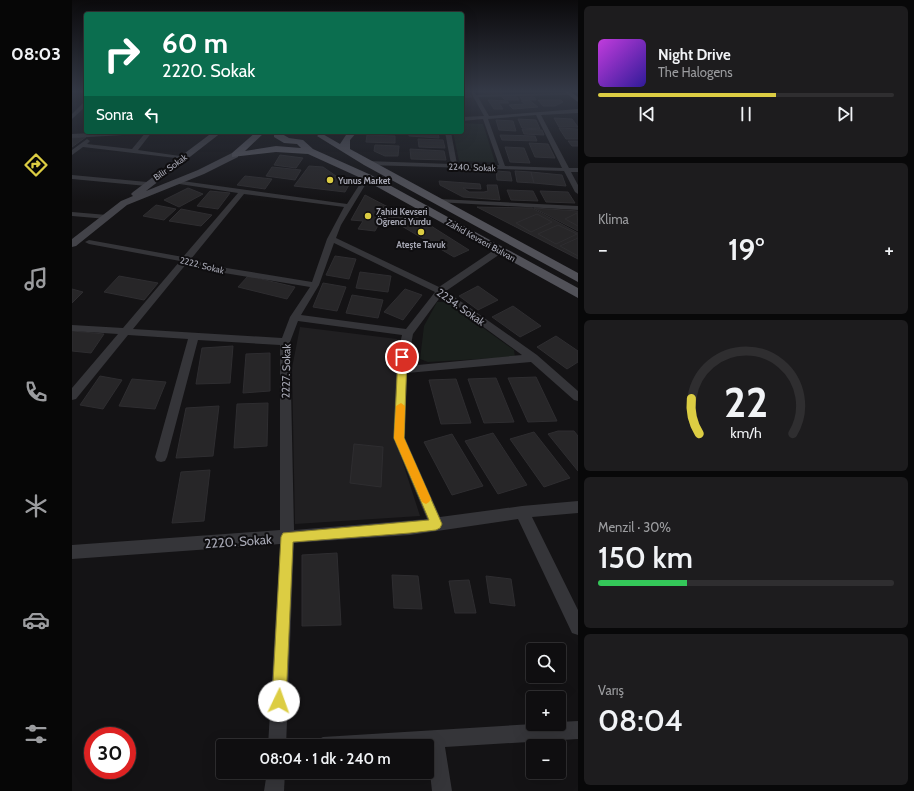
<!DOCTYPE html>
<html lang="tr">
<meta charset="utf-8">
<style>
body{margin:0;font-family:Cabin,sans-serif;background:#1d1c1e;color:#f1f3f6;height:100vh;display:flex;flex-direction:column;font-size:15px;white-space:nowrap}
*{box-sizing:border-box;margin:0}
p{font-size:13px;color:#9b9c9f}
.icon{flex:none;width:22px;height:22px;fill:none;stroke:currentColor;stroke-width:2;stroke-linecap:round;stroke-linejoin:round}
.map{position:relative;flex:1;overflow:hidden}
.drawer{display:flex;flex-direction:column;gap:6px;padding:6px;background:#080809;width:336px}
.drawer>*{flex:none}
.hud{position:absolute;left:12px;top:12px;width:380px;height:122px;border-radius:4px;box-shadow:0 4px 16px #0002,0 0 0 1px #2f2e30;background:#0b6e4f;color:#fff;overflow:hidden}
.buttons{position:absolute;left:454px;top:643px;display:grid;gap:8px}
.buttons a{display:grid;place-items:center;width:40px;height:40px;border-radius:4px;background:#0f0e10;box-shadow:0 4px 16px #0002,0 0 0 1px #2f2e30;font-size:20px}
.speed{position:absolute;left:12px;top:727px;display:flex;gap:8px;font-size:20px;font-weight:700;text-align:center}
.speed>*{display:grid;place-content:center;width:52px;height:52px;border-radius:50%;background:#0f0e10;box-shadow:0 4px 16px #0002,0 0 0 1px #2f2e30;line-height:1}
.speed .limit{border:6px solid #d22;background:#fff;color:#111}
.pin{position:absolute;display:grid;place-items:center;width:34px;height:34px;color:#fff;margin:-17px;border:2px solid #fff;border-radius:50%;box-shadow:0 1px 4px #0007}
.me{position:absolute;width:44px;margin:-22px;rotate:3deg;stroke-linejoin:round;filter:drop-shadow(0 0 3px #0008)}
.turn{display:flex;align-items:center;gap:14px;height:84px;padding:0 12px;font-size:18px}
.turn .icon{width:52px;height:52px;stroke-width:2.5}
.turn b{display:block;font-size:28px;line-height:34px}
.then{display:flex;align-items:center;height:38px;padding:0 12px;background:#0003;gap:8px;font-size:15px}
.big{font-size:30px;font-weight:600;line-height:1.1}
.drawer .widget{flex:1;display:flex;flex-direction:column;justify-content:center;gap:6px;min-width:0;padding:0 14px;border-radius:6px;background:#1d1c1e}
.drawer .dial{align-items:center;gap:0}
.dial svg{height:104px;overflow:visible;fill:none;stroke:#2f2e30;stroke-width:7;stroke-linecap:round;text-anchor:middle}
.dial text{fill:#f1f3f6;stroke:none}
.song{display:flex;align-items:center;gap:12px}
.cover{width:48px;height:48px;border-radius:6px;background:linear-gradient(135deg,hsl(290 70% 55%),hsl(250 70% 35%))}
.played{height:4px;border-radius:2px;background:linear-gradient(90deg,#dccd43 60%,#2f2e30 60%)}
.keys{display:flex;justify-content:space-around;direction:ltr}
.heat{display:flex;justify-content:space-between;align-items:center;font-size:22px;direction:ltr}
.charge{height:6px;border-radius:3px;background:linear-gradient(90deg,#34c759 30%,#2f2e30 0)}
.trip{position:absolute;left:144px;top:739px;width:218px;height:40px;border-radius:4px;background:#0f0e10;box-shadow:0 4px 16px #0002,0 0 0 1px #2f2e30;font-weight:600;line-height:40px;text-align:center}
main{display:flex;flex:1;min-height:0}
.dock{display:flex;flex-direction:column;width:72px;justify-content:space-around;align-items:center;background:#060606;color:#9b9c9f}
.dock .icon{width:28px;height:28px}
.dock .active{color:#dccd43}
.dock b{font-size:18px;color:#f1f3f6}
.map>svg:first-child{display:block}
</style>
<main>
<nav class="dock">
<b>08:03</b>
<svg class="icon active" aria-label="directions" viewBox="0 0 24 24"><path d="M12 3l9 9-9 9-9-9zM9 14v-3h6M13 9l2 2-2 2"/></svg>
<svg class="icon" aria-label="music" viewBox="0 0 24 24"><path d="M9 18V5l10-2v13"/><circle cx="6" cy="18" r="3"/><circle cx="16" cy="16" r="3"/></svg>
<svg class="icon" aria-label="phone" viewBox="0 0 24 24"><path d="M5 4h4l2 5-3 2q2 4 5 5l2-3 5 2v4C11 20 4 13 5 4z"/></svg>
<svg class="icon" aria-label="climate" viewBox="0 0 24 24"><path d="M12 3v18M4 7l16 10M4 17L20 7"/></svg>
<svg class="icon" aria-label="car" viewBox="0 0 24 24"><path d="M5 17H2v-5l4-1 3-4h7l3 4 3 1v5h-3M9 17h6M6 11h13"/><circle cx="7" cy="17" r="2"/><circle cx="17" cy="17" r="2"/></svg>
<svg class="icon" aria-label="filters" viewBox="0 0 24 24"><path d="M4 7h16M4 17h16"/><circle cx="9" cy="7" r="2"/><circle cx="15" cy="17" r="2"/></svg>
</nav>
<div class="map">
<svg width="506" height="791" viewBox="0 0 506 791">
<rect width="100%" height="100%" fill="#141315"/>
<path fill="#201f21" d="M228,327l97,12 -2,99 25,78 -125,8 -3,-156z"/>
<g fill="#1a1f1c">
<path d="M390,123l21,1 12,38 -36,-1 -6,-29h9z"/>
<path d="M365,302h10l67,48 1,7 -87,5 -8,-3 4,-33z"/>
</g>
<g fill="#272628" stroke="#2e2d30">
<path d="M390,91h5l5,6h-10z"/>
<path d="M411,91h18l2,2h-18z"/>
<path d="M430,97h15l2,3h-14z"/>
<path d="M448,97h14l2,3h-14z"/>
<path d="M416,100l19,1 2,2h-10l4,6h-9z"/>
<path d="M457,100l9,7 -25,2 -4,-4 16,-1 -4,-3z"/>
<path d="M466,100h23l2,2 -8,4h-12z"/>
<path d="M482,118l18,1 6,8h-19z"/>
<path d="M446,119l18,1 4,9 -18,-1z"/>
<path d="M424,120l17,1 3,10 -17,-1z"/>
<path d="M487,128l19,1v10h-12z"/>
<path d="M450,129l20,1 2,5 -20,-1z"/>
<path d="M300,132h26v2l-26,-1z"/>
<path d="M337,132h29l1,6 -30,-2z"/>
<path d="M295,135l28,1v7l-29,-1z"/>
<path d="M428,135l35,1 2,5 -35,-1z"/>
<path d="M14,137l-14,10v-9z"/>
<path d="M346,139l25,1 2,8 -26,-1z"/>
<path d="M496,141h10v5h-6z"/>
<path d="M457,143l19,1 7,14 -20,-1z"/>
<path d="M303,145l24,1 -1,10h-13l-11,-5z"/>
<path d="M433,147l19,1 6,15 -20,-1z"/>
<path d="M338,149l34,2 2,9 -35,-1z"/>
<path d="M208,155l23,3 -7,10 -22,-3z"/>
<path d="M237,166l14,1 26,18 -4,7 -51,-6z"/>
<path d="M200,167l29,3 -6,10 -29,-4z"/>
<path d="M424,171l14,1 2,9 -15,-1z"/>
<path d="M443,171l16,1 3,11 -17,-1z"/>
<path d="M459,172l31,3 4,11 -32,-3z"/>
<path d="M173,176l27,3 -7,10 -28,-4z"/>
<path d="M367,181l41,3 1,5 -18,-1 6,4h15l4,-1 -1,-6h10l3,15 -37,-3 -23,-12z"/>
<path d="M116,188l15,6 -24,13 -15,-7z"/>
<path d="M435,190l26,1 5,10 -27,-1z"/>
<path d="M138,191l20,2 -12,16 -21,-3z"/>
<path d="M468,191l28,1 7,11 -29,-1z"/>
<path d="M293,195l23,12 -13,24 -17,-2 5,-8 -12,-1z"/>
<path d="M84,205l20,4 -12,11 -21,-4z"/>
<path d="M329,207l68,43 -15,7 -54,-32 -15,-4 6,-11z"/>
<path d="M405,207l55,1 46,25v26z"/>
<path d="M462,208l44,3v20z"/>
<path d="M109,209l31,6 -11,11 -32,-5z"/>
<path d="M505,213l1,13 -13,-7z"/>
<path d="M465,214l15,8 -21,10 -15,-9z"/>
<path d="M486,225l19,9 -21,10 -18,-10z"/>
<path d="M506,238v18l-18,-10z"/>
<path d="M263,256l21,3 -7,20 -23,-4z"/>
<path d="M288,272l31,4 -3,16 -32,-4z"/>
<path d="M47,276l39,7 -14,17 -40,-8z"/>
<path d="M176,276l47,11 -8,12 -49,-12z"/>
<path d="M251,283l23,4 -9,24 -24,-4z"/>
<path d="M406,286l20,14 -20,10 -19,-14z"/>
<path d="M0,289l11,3 -11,11z"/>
<path d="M333,289l17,6 -19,25 -19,-8z"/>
<path d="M280,295l31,5 -5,18 -32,-5z"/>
<path d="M441,306l28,20 -21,11 -28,-20z"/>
<path d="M0,331l32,3 -13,19 -19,-2z"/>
<path d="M484,336l22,15v11l-11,7 -30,-22z"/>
<path d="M161,346l-3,37 -34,1 6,-36z"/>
<path d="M198,353v38l-27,2 3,-39z"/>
<path d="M28,376l22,4 -19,29 -23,-4z"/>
<path d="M464,377l21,44 -29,1 -20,-44z"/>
<path d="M424,378l18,44 -30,1 -16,-44z"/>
<path d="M60,379l34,3 -11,27 -36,-3z"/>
<path d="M384,379l15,44 -30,1 -12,-44z"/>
<path d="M196,403l-1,43 -33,2 3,-44z"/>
<path d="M147,406l-6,50 -37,2 10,-50z"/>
<path d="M486,431h16l4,5v35l-30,-37z"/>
<path d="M462,432l36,46 -26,9 -34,-48z"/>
<path d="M421,433l34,52 -29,9 -33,-53z"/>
<path d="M380,434l31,52 -31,9 -28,-53z"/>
<path d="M282,444l29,3 -2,40 -31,-4z"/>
<path d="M138,470l-6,51 -32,2 9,-51z"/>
<path d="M265,553l4,72 -39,1v-71z"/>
<path d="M320,575l26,1 4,33 -28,-1z"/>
<path d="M414,576l25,3 4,27 -25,-3z"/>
<path d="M397,580l7,33h-21l-6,-32z"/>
</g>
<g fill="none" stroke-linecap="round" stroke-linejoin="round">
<g fill="#353539" fill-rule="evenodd">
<path d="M398,91h4l2,4 97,-2 -2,2 -93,2 11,19 89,-7v4l-37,2 28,53h9v4h-7l7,13v9l-3,-2 -11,-21 -197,-6 -3,-2 3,-2 84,3 -6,-32h6l6,32 42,1 -16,-46 -21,2v-4l22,-1zM464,115l26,53 -57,-2 -17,-47z"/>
<path d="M12,102h2v4l-14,13v-5z"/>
<path d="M39,132h32l-3,2 -68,4v-4z"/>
<path d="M74,132h6l-14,18 49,7 -3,2 -101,-12 -11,8v-5l15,-11 3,2 -3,3 45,5z"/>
<path d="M130,132h17l1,1 -3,2z"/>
<path d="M0,175l75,7 3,2 -3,2 -75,-7z"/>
<path d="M293,176l5,1 -29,48 -5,13 103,49 58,-39h6v4l-57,39 91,64 41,36v10l-4,-1 -43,-38 -124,11 -2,65 35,79 82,-11 56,-5v12l-46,4 46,93v25l-6,-2 -54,-114 -108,16 -116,8 -8,203h-18l12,-202 -208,15v-14l208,-15v-185l-82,-5 -31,117 -2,4 -4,1 -4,-1 -2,-4 33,-118 -60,-4 -52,64 -4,1v-12l46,-54 -46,-3v-6l51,3 57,-67 -91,-17 -4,-2 4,-2 94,17 55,-64 -65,-10 -1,-1 3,-2 172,24zM172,194l100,13 -17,32 -15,43 -104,-17 -17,-6zM262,243l101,49 -29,37 -105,-14 18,-30zM115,263l19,7 104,17 -20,30 -8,21 -149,-9zM369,296l81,59 -115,11 6,-32zM226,321l104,14 -5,22 -4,81 34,81 -133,11 -4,-188z"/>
<path d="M367,199l139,7v4l-141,-8 -1,-1z"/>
<path d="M0,212l35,3 4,2 -4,2 -35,-3z"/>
<path d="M506,721v18l-133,8 7,44h-20l-5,-45h-113l3,-6 6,-3 210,-13h26v-2z"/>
<path d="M195,772h18l-1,19h-20z"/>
</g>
<g fill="#434349" fill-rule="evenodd">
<path d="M491,91h7l8,6v5z"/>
<path d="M141,132h9l-76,59 52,-21 34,-17h6v4l-34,17 -77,31 -51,41 -4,1v-8l49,-38 12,-5 -2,-2 2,-2z"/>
</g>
<g fill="#515158" fill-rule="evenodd">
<path d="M184,132h9l-20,19 31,-5 25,2 -4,-4 -13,-1 -10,-6v-5h8v2l7,4 14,2 10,9 58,26 207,113v10l-215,-119 -55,-25 -32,-2 -44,5v-4z"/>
<path d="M276,132h9l-7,8v9l228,124v9l-214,-117 -47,-29 4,-3 19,11z"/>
</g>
</g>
<linearGradient id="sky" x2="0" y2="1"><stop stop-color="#0b0a0c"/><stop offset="0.45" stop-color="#343946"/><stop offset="1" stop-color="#343946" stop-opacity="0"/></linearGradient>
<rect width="506" height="202" fill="url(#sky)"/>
<path fill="#dccd43" stroke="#8f852c" d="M330,354l5,3 -3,81 38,86 -2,4 -4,2 -26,3 -117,9 -7,159 -2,5 -5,2 -5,-2 -2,-5 9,-164 2,-4 146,-13 -35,-82 4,-81z"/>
<path fill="#f59e0b" d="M329,403l4,3 -1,32 27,61 -2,3 -3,2 -4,-2 -28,-64 2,-32z"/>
<g fill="#dccd43" stroke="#0f0e10" stroke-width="1.5">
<circle cx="258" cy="180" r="4"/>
<circle cx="296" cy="216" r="4"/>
<circle cx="349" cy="232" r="4"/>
</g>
<g text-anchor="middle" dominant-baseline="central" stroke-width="4" stroke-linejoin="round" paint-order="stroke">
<g font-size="9" fill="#a6a7b3" stroke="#0f0e10">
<text transform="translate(98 167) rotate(-35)">Bilir Sokak</text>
<text transform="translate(400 167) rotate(2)">2240. Sokak</text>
<text transform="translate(409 240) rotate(29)">Zahid Kevseri Bulvarı</text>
<text transform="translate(130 265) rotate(14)">2222. Sokak</text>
</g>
<g font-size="9" font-weight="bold" fill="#a6a7b3" stroke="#0f0e10" text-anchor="start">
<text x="266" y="180">Yunus Market</text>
<text x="304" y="211">Zahid Kevseri<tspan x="304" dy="10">Öğrenci Yurdu</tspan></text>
<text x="349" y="244" text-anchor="middle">Ateşte Tavuk</text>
</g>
<g font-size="11" fill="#a6a7b3" stroke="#0f0e10">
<text transform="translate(389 307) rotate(35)">2234. Sokak</text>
<text transform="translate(214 371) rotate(-89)">2227. Sokak</text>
</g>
<g font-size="13" fill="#a6a7b3" stroke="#0f0e10">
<text transform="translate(166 541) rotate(-4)">2220. Sokak</text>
</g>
</g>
</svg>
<div class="buttons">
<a><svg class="icon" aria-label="search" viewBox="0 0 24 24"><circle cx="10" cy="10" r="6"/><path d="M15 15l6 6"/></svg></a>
<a>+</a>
<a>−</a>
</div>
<div class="speed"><div class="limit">30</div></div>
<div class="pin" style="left:330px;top:357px;background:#d93025"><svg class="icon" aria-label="arrive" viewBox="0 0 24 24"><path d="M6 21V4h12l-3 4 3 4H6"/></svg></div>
<svg class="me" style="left:207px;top:701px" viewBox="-20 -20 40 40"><circle r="19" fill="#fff"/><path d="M0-13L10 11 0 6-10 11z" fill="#dccd43"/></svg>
<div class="trip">08:04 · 1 dk · 240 m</div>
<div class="hud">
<div class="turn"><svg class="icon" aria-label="right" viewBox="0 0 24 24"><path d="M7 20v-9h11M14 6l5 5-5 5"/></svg><div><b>60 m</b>2220. Sokak</div></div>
<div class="then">Sonra<svg class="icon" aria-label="left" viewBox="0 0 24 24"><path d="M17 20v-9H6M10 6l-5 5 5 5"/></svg></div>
</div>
</div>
<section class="drawer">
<div class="widget">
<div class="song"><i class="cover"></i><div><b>Night Drive</b><p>The Halogens</p></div></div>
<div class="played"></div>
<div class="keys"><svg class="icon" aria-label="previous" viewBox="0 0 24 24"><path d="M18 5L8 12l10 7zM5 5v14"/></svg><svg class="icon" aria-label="pause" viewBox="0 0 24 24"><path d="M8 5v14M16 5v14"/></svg><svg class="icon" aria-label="next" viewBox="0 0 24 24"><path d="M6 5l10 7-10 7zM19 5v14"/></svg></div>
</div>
<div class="widget"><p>Klima</p>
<div class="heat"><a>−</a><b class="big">19°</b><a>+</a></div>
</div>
<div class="widget dial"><svg viewBox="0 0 100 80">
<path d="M14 69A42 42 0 1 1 86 69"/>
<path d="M14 69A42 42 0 0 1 8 42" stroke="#dccd43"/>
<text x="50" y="56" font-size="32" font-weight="700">22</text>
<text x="50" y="72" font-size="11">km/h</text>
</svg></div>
<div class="widget"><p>Menzil · 30%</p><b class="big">150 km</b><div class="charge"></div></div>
<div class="widget"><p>Varış</p><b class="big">08:04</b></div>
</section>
</main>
